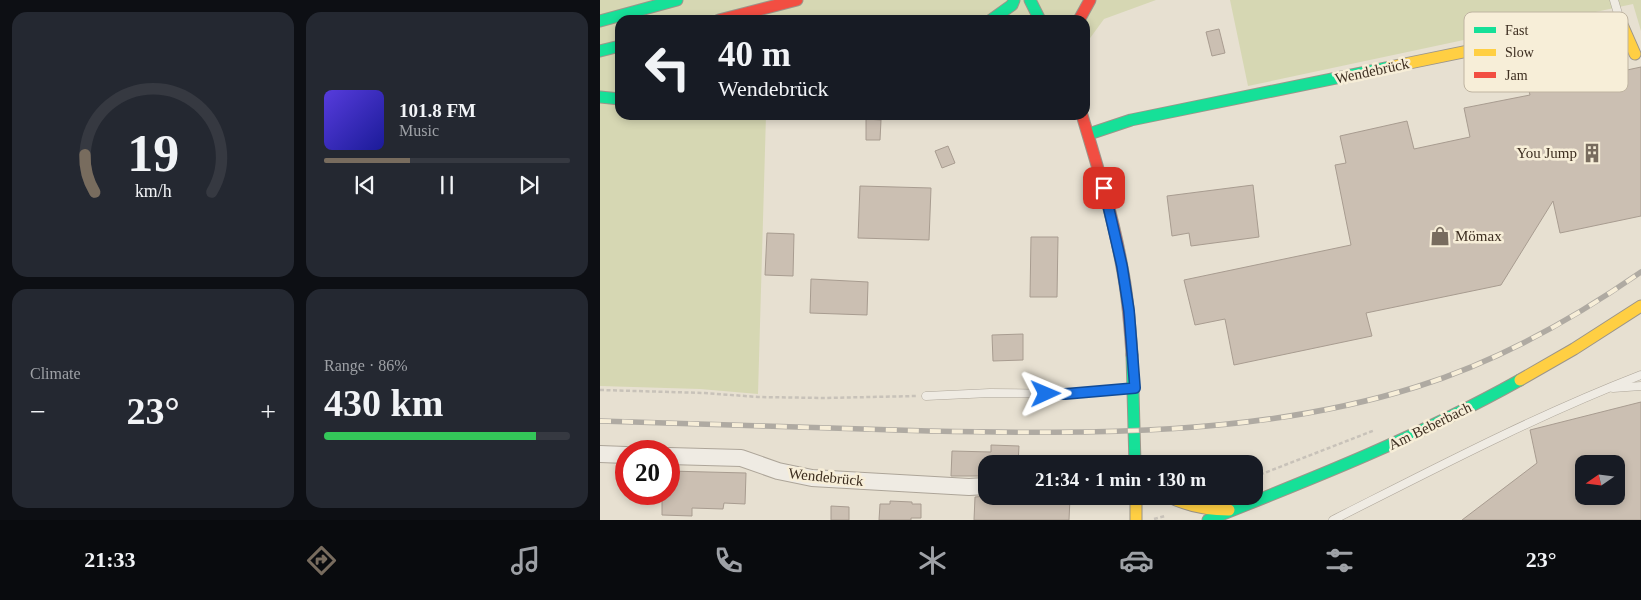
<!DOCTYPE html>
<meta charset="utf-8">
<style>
body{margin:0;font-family:"Times New Roman",serif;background:#242831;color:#f1f3f6;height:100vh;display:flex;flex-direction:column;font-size:19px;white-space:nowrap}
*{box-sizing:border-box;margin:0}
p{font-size:16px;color:#9ea1a6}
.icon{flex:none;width:28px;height:28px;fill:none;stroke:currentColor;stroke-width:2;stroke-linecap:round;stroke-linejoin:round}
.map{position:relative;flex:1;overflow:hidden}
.details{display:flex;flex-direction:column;gap:12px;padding:12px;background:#0d0f14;width:600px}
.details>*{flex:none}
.hud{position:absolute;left:15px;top:15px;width:475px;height:105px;border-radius:15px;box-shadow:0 2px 8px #0003;background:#171b24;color:#f1f3f6;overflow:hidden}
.needle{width:32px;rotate:256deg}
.buttons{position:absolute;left:975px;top:455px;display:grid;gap:10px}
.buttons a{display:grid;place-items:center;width:50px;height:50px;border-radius:10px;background:#171b24;box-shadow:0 2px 8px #0003;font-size:25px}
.speed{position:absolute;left:15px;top:440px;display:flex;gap:10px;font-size:25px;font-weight:700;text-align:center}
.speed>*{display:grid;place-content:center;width:65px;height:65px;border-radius:50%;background:#171b24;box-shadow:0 2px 8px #0003;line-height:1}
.speed .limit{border:8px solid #d22;background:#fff;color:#111}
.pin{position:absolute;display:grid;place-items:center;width:42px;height:42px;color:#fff;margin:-21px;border-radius:10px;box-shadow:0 2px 8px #0006}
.me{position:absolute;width:55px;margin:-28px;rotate:89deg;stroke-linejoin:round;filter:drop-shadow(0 0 4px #0008)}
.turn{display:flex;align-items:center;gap:18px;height:105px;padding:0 20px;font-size:22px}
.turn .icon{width:65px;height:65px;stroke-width:2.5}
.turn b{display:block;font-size:35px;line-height:42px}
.big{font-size:38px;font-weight:700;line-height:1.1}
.details .tile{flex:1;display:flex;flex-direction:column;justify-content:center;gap:8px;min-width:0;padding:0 18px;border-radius:15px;background:#242831}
.details .dial{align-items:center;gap:0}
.dial svg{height:130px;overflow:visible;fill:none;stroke:#363941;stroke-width:7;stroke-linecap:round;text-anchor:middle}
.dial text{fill:#f1f3f6;stroke:none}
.song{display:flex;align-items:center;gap:15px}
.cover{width:60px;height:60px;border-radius:8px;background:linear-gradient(135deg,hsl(250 70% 55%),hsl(240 70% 35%))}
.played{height:5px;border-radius:2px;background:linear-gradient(90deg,#786c5e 35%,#363941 35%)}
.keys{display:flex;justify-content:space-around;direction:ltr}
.heat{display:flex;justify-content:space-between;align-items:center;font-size:28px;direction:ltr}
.charge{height:8px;border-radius:4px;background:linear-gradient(90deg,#34c759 86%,#363941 0)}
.details .tiles{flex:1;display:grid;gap:12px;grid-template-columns:repeat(2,1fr)}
.trip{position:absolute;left:378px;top:455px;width:285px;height:50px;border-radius:15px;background:#171b24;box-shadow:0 2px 8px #0003;font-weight:700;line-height:50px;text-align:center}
.menu{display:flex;height:80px;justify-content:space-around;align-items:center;background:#090b0e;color:#9ea1a6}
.menu .icon{width:35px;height:35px}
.menu .on{color:#786c5e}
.menu b{font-size:22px;color:#f1f3f6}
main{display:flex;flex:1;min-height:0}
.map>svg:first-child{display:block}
</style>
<main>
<section class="details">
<div class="tiles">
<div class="tile dial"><svg viewBox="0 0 100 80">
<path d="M14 69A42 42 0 1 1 86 69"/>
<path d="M14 69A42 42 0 0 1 8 46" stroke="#786c5e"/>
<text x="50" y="56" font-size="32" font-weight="700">19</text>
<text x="50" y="72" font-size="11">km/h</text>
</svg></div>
<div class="tile">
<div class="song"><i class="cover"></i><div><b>101.8 FM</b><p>Music</p></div></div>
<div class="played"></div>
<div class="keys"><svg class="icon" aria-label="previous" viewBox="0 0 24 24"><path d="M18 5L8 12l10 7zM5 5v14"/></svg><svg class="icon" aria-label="pause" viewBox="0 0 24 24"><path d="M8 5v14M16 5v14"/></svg><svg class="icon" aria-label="next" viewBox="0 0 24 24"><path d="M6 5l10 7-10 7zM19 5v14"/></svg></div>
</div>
<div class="tile"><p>Climate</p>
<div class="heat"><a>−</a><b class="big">23°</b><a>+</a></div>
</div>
<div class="tile"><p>Range · 86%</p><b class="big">430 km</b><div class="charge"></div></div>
</div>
</section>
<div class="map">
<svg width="1041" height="520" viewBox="0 0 1041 520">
<rect width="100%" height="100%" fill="#e7e0d1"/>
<g fill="#d6d7b3">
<path d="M0,0h556l-52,19 -19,26v-25h-465v95h146l-8,279 -58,-5 -100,-3z"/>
<path d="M630,0h411v31l-8,-27 -385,82z"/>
</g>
<g fill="#cbbfb2" stroke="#a89c90" fill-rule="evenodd">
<path d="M619,29l6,24 -13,3 -6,-24z"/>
<path d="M1041,67v149l-81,17 -7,-32 -52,84 -135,28 6,23 -138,29 -9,-46 -30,6 -11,-45 167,-35 -16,-80 11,-2 -6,-27 67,-15 7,28 56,-12 -6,-29 66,-13 -1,-4z"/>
<path d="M266,119l15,1 -1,20h-14z"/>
<path d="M348,146l7,17 -13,5 -7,-17z"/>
<path d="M653,185l6,52 -68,9 -2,-13 -17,3 -5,-40z"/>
<path d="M260,186l71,2 -2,52 -71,-2z"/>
<path d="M167,233l27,1 -1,42 -28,-1z"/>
<path d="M431,237h27l-1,60h-27z"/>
<path d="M211,279l57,3 -1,33 -57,-2z"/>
<path d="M423,334v26l-30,1 -1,-26z"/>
<path d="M1041,402v118h-179l75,-57 -7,-33zM984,464h32v32h-32z"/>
<path d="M391,445l28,1 -1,18h-32v12h-35l1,-25 39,1z"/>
<path d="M69,471l77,2 -1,31 -21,-1 -1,6 -31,-1v8l-30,-1v-20h5v-1h2z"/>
<path d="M386,496l84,2 -1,22h-95l1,-23z"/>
<path d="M290,501l22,1v2h9v14h-10v2h-32l1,-16h10z"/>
<path d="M231,506l18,1v13h-18z"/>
</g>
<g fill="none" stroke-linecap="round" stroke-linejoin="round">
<defs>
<g id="lane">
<path d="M1014,0l5,17"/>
<path d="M1013,388l28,-2"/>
<path d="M326,396l64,-3 75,1 66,-6"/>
<path d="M733,520c101,-51 202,-104 308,-145"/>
</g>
<g id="street">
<path d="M0,454l26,1"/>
<path d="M69,456l72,2 37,13 34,7 157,9 17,-1"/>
</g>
<g id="fast">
<path d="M430,0l10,20"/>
<path d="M391,20l21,-15 2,-5"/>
<path d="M0,21l77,-21"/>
<path d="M0,51l20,-5"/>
<path d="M0,97l20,2"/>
<path d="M489,134l42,-14 259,-53"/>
<path d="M532,355l3,109"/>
<path d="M608,520c106,-42 212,-84 312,-140"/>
</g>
<g id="slow">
<path d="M790,67l230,-47 15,34"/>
<path d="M920,380l54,-31 67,-43"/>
<path d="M536,496v24"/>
<path d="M567,496c20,10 40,14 62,14"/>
</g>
<g id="jam">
<path d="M119,20l78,-20"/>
<path d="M479,20l11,-20"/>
<path d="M482,115c15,50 31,101 40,152 6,29 8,58 10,88"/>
</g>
</defs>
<use href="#lane" stroke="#ada599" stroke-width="9"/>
<use href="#street" stroke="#ada599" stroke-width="18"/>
<use href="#fast" stroke="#9c958a" stroke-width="13"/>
<use href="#slow" stroke="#9c958a" stroke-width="13"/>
<use href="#jam" stroke="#9c958a" stroke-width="13"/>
<g stroke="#c8c2b9" stroke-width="2.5" stroke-dasharray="4 2.5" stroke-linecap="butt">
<path d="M0,390l105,3 53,4 66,1 93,-2"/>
<path d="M654,477l121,-47"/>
<path d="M554,519l11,-3"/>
</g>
<use href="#lane" stroke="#efebe3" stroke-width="8"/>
<use href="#street" stroke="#efebe3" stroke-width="16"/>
<use href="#fast" stroke="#16e098" stroke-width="11"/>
<use href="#slow" stroke="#ffcf43" stroke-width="11"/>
<use href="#jam" stroke="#f24e42" stroke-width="11"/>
<defs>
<path id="rail" d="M0,421c110,3 219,7 329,10 163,3 330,5 487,-44 80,-25 156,-67 225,-115"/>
</defs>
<use href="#rail" stroke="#afaaa2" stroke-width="5.5"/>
<use href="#rail" stroke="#f7eed8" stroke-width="4" stroke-dasharray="11" stroke-linecap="butt"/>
</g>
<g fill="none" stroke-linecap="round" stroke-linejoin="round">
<defs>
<path id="route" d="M446,394h19l70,-6 -6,-77 -7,-45 -18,-78"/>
</defs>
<use href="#route" stroke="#114b97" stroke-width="12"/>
<use href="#route" stroke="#1a73e8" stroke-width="9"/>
</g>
<defs>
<symbol id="building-bare" viewBox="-9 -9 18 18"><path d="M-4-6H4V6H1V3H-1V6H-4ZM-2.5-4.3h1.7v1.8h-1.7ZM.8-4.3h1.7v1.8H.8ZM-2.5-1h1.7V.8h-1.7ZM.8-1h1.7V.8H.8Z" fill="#786c5e" stroke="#f7eed8" stroke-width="2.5" paint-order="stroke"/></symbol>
<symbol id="shop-bare" viewBox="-9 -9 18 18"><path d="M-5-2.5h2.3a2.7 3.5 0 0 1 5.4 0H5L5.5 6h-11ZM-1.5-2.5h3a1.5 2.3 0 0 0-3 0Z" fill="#786c5e" stroke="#f7eed8" stroke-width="2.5" paint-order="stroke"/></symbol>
</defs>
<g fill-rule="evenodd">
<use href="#building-bare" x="978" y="139" width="28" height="28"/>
<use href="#shop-bare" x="826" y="222" width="28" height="28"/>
</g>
<g text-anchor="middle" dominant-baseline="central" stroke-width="5" stroke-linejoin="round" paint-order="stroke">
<g font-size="15" fill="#3d2e20" stroke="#f7eed8">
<text transform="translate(772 71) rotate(-12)">Wendebrück</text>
<text transform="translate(830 426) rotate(-26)">Am Beberbach</text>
<text transform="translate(226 477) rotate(6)">Wendebrück</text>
</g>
<g font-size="15" fill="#3d2e20" stroke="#f7eed8" text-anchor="end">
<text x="977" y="153">You Jump</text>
<text x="855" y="236" text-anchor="start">Mömax</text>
</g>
</g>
<rect x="864" y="12" width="164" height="80" rx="8" fill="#f7eed8" stroke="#bfb4a1" stroke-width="1"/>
<rect x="874" y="27" width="22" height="6" fill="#16e098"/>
<rect x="874" y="49" width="22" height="7" fill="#ffcf43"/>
<rect x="874" y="72" width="22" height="6" fill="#f24e42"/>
<g font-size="14" fill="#3d2e20">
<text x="905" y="35">Fast</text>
<text x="905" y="57">Slow</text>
<text x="905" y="80">Jam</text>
</g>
</svg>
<div class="buttons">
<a><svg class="needle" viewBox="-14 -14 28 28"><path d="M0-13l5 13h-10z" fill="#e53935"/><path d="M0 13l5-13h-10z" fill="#9ea1a6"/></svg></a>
</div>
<div class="speed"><div class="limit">20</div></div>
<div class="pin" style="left:504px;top:188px;background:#d93025"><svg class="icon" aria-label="arrive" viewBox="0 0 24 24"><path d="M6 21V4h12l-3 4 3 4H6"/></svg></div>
<svg class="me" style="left:446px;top:394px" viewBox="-20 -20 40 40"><path d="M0-17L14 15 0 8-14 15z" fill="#1a73e8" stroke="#fff" stroke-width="4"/></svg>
<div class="trip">21:34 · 1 min · 130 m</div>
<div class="hud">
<div class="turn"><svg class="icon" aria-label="left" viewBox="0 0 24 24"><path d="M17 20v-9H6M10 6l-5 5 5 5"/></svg><div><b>40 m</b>Wendebrück</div></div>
</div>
</div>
</main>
<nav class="menu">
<b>21:33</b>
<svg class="icon on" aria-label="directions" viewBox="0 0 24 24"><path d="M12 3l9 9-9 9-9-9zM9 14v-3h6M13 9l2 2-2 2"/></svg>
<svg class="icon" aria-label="music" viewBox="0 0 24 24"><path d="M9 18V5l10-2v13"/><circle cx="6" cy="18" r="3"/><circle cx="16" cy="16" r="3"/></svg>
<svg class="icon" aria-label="phone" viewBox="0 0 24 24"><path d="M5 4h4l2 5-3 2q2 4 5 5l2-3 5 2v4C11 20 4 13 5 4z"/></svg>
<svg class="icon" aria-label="climate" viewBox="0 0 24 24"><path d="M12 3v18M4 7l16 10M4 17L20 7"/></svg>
<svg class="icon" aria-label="car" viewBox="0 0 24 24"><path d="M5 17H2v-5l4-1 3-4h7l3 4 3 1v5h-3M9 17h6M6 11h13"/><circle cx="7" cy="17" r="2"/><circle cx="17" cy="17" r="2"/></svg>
<svg class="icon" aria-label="filters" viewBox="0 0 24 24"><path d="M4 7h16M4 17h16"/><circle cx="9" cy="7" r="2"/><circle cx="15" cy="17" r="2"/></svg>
<b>23°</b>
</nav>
